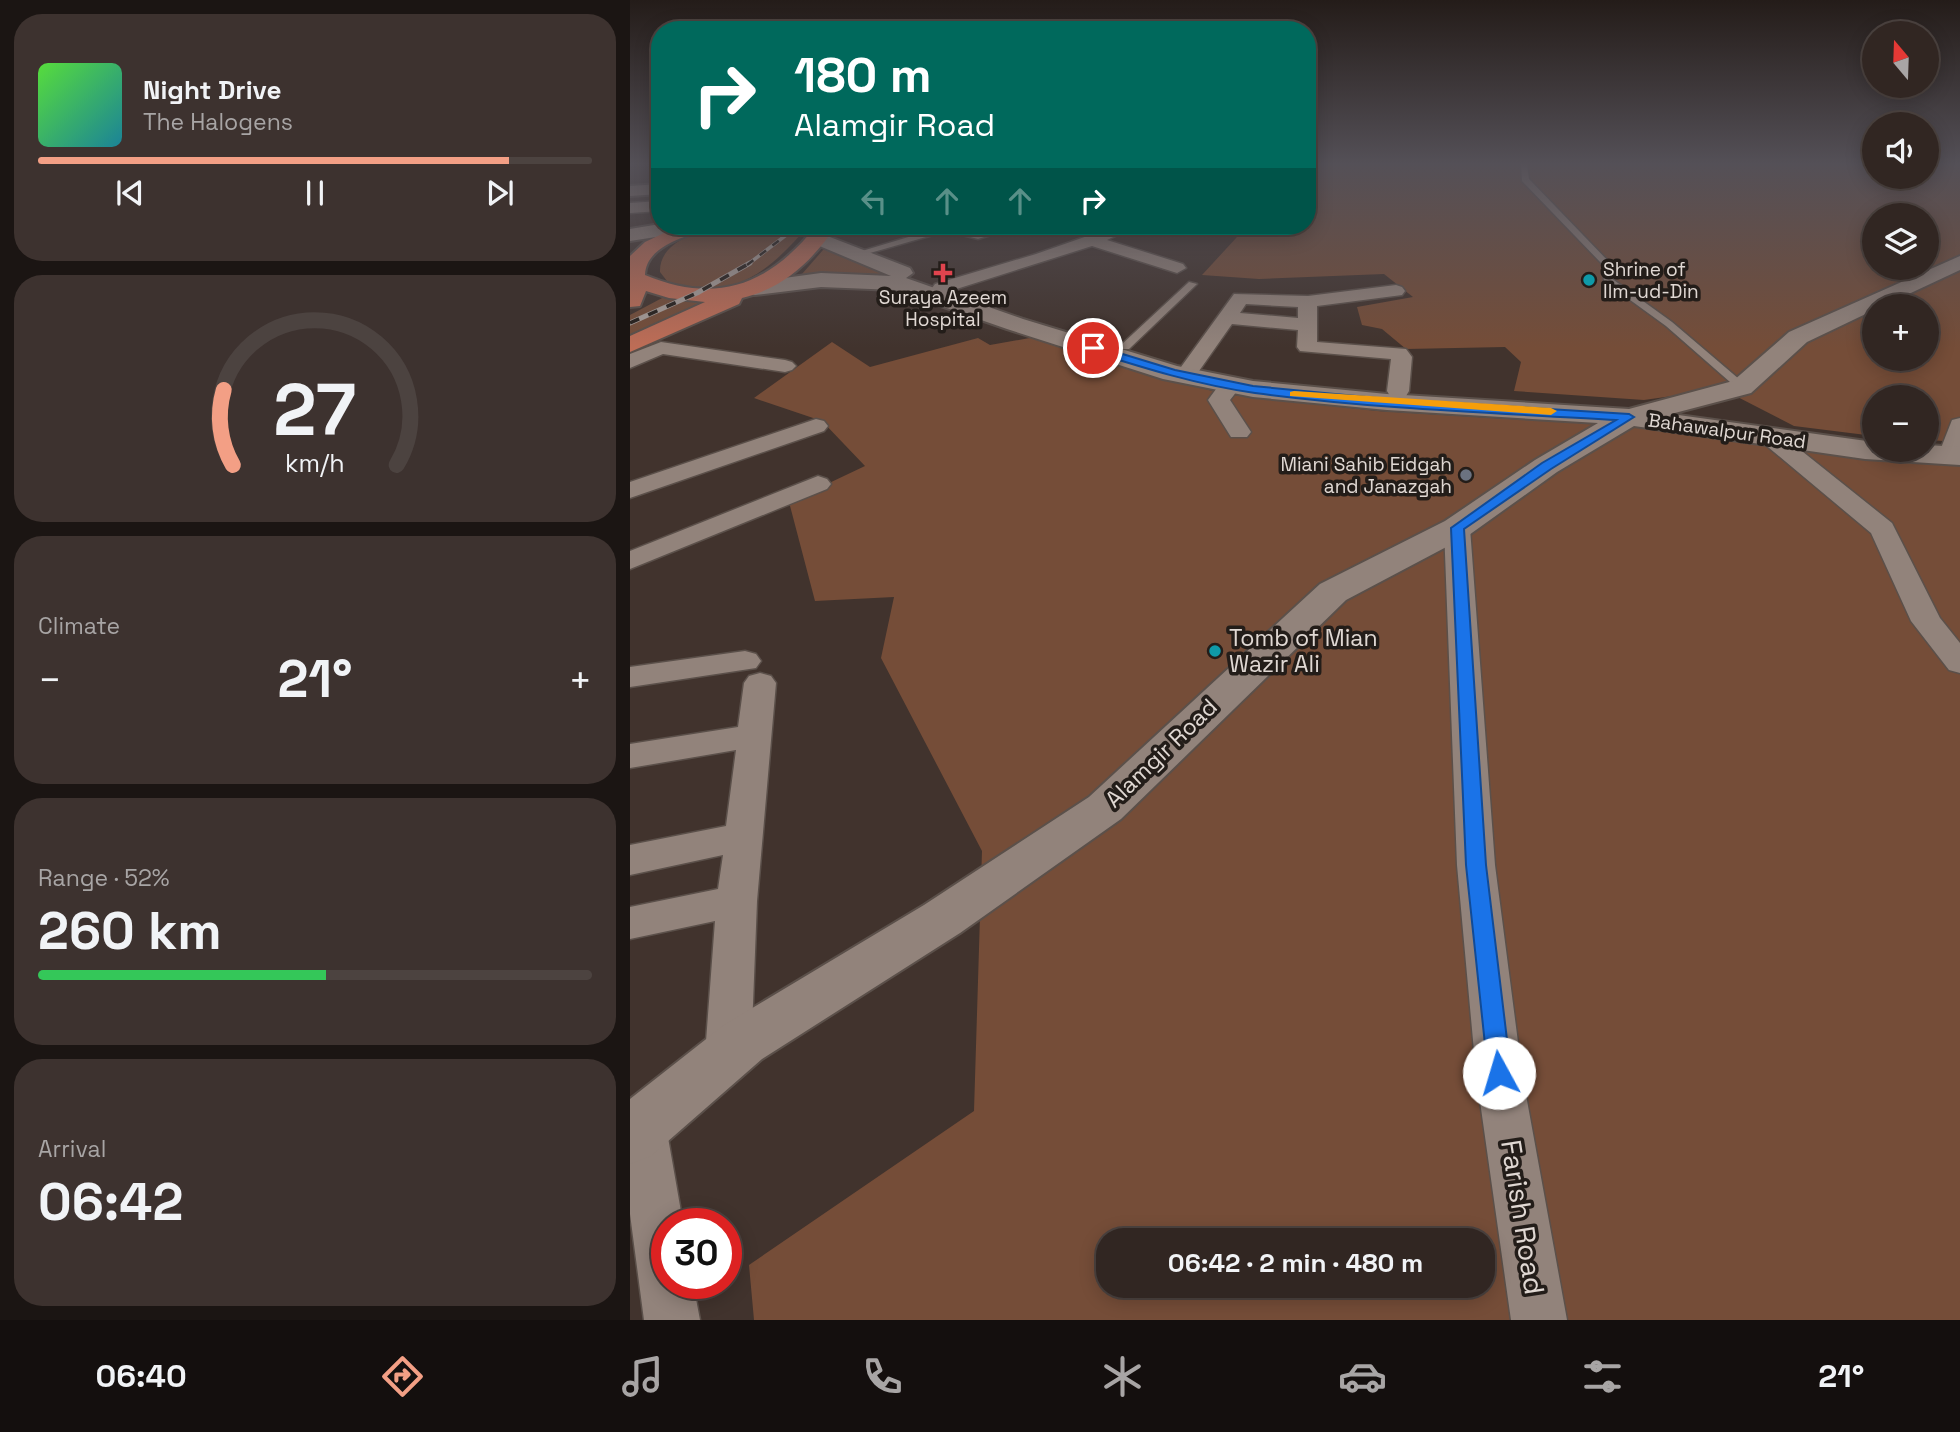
<!DOCTYPE html>
<meta charset="utf-8">
<style>
body{margin:0;font-family:"Space Grotesk",sans-serif;background:#3d322f;color:#f1f3f6;height:100vh;display:flex;flex-direction:column;font-size:26px;white-space:nowrap}
*{box-sizing:border-box;margin:0}
p{font-size:23px;color:#a8a5a5}
.icon{flex:none;width:38px;height:38px;fill:none;stroke:currentColor;stroke-width:2;stroke-linecap:round;stroke-linejoin:round}
.map{position:relative;flex:1;overflow:hidden}
.drawer{display:flex;flex-direction:column;gap:14px;padding:14px;background:#1b1513;width:630px}
.drawer>*{flex:none}
.banner{position:absolute;left:21px;top:21px;width:665px;height:214px;border-radius:28px;box-shadow:0 4px 18px #0003,0 0 0 2px #4c4340;background:#00695c;color:#fff;overflow:hidden}
.needle{width:46px;rotate:341deg}
.fabs{position:absolute;left:1232px;top:21px;display:grid;gap:14px}
.fabs a{display:grid;place-items:center;width:77px;height:77px;border-radius:50%;background:#312622;box-shadow:0 4px 18px #0003,0 0 0 2px #4c4340;font-size:35px}
.speed{position:absolute;left:21px;top:1208px;display:flex;gap:14px;font-size:35px;font-weight:700;text-align:center}
.speed>*{display:grid;place-content:center;width:91px;height:91px;border-radius:50%;background:#312622;box-shadow:0 4px 18px #0003,0 0 0 2px #4c4340;line-height:1}
.speed .limit{border:10px solid #d22;background:#fff;color:#111}
.pin{position:absolute;display:grid;place-items:center;width:60px;height:60px;color:#fff;margin:-30px;border:4px solid #fff;border-radius:50%;box-shadow:0 2px 7px #0007}
.me{position:absolute;width:77px;margin:-38px;rotate:354deg;stroke-linejoin:round;filter:drop-shadow(0 0 5px #0008)}
.turn{display:flex;align-items:center;gap:24px;height:147px;padding:0 28px;font-size:32px}
.turn .icon{width:91px;height:91px;stroke-width:2.5}
.turn b{display:block;font-size:49px;line-height:60px}
.lanes{display:flex;align-items:center;height:66px;padding:0 28px;background:#0003;justify-content:center;gap:35px;direction:ltr}
.lanes .off{opacity:.35}
.big{font-size:52px;font-weight:700;line-height:1.1}
.drawer .card{flex:1;display:flex;flex-direction:column;justify-content:center;gap:10px;min-width:0;padding:0 24px;border-radius:28px;background:#3d322f}
.drawer .dial{align-items:center;gap:0}
.dial svg{height:182px;overflow:visible;fill:none;stroke:#4c4340;stroke-width:7;stroke-linecap:round;text-anchor:middle}
.dial text{fill:#f1f3f6;stroke:none}
.song{display:flex;align-items:center;gap:21px}
.cover{width:84px;height:84px;border-radius:10px;background:linear-gradient(135deg,hsl(110 70% 55%),hsl(190 70% 35%))}
.played{height:7px;border-radius:4px;background:linear-gradient(90deg,#f39f85 85%,#4c4340 85%)}
.keys{display:flex;justify-content:space-around;direction:ltr}
.heat{display:flex;justify-content:space-between;align-items:center;font-size:38px;direction:ltr}
.charge{height:10px;border-radius:5px;background:linear-gradient(90deg,#34c759 52%,#4c4340 0)}
.trip{position:absolute;left:466px;top:1228px;width:399px;height:70px;border-radius:28px;background:#312622;box-shadow:0 4px 18px #0003,0 0 0 2px #4c4340;font-weight:700;line-height:70px;text-align:center}
.dock{display:flex;height:112px;justify-content:space-around;align-items:center;background:#140f0e;color:#a8a5a5}
.dock .icon{width:49px;height:49px}
.dock .on{color:#f39f85}
.dock b{font-size:32px;color:#f1f3f6}
main{display:flex;flex:1;min-height:0}
.map>svg:first-child{display:block}
</style>
<main>
<section class="drawer">
<div class="card">
<div class="song"><i class="cover"></i><div><b>Night Drive</b><p>The Halogens</p></div></div>
<div class="played"></div>
<div class="keys"><svg class="icon" aria-label="previous" viewBox="0 0 24 24"><path d="M18 5L8 12l10 7zM5 5v14"/></svg><svg class="icon" aria-label="pause" viewBox="0 0 24 24"><path d="M8 5v14M16 5v14"/></svg><svg class="icon" aria-label="next" viewBox="0 0 24 24"><path d="M6 5l10 7-10 7zM19 5v14"/></svg></div>
</div>
<div class="card dial"><svg viewBox="0 0 100 80">
<path d="M14 69A42 42 0 1 1 86 69"/>
<path d="M14 69A42 42 0 0 1 10 36" stroke="#f39f85"/>
<text x="50" y="56" font-size="32" font-weight="700">27</text>
<text x="50" y="72" font-size="11">km/h</text>
</svg></div>
<div class="card"><p>Climate</p>
<div class="heat"><a>−</a><b class="big">21°</b><a>+</a></div>
</div>
<div class="card"><p>Range · 52%</p><b class="big">260 km</b><div class="charge"></div></div>
<div class="card"><p>Arrival</p><b class="big">06:42</b></div>
</section>
<div class="map">
<svg width="1330" height="1320" viewBox="0 0 1330 1320">
<rect width="100%" height="100%" fill="#41332d"/>
<g fill="#754d38" fill-rule="evenodd">
<path d="M677,164h567v13h53v-13h33v278l-33,-2v-43h-53v39l-80,-10 -72,-37 -78,11 -130,-9 7,-29 -16,-15 -99,2 -24,-20 -20,-4 -5,-18 56,-10 -29,-23 -125,5 -57,-4 35,-38 -42,-11h112zM1244,215h53v53h-53zM1244,306h53v53h-53z"/>
<path d="M81,226h97c-38,45 -78,79 -141,55l-7,-9c-1,-27 30,-37 51,-46z"/>
<path d="M198,248l58,25 -14,5 -84,3 14,-7 21,-24z"/>
<path d="M34,297l50,3 -84,36v-21z"/>
<path d="M405,337l111,36 78,21 154,17 297,18 285,34v857h-1206l-5,-55 225,-154 8,-260 -101,-193 13,-61 -79,4 -26,-99 76,-36 -43,-45 -68,-23 78,-56 38,25 108,-29 12,7zM478,1241h374v45h-374z"/>
</g>
<g fill="none" stroke-linecap="round" stroke-linejoin="round">
<defs>
<g id="lane">
<path d="M891,164h6l2,15 81,84 1,15 61,44 74,63v4h-8l-72,-63 -62,-45 -1,-16 -81,-84z"/>
<path d="M315,226h15l-4,2 22,6 29,-8h12l-41,13 -31,-8 -91,26 -4,-3z"/>
<path d="M559,282l8,2 -68,65h-8v-4z"/>
</g>
<g id="street">
<path d="M30,201v10l-30,2v-10z"/>
<path d="M486,226h12l2,3 -23,11 76,24 3,4 -9,5 -85,-27 -145,46h-12l-3,-4 3,-4 101,-30z"/>
<path d="M766,285l6,2 3,4 -3,4 -85,11v36l89,7 6,8 -3,34 -3,5h-16l-3,-5 4,-32 -91,-8 -3,-4 1,-17 -66,-6 -33,47h-14l-4,-4 53,-73 74,2zM616,304l52,3v11l-58,-5z"/>
<path d="M31,342l124,18 7,2 4,4 -4,4 -7,2 -122,-18 -33,14v-14z"/>
<path d="M600,379l8,2 3,5 -11,14 21,32 -4,5h-16l-23,-37 14,-19z"/>
<path d="M1330,418v35h-15l-4,-5 11,-28z"/>
<path d="M186,419l8,2 4,5 -4,5 -194,67v-16z"/>
<path d="M1140,430l8,2 114,91 48,95 20,25v30l-11,-3 -38,-49 -40,-88 -109,-91 -4,-5 4,-5z"/>
<path d="M188,476l9,3 4,5 -4,5 -197,80v-18z"/>
<path d="M827,520l9,2 4,6 25,337 27,208 45,247h-56l-35,-247 -19,-208 -13,-337 4,-6z"/>
<path d="M115,651l11,3 5,7 -5,7 -126,19v-20z"/>
<path d="M130,673l11,3 5,7 -19,218 -6,154 -7,14 -16,6 -16,-6 -7,-14 10,-134 -85,18v-32l88,-18 5,-34 -93,20v-30l96,-19 10,-76 -106,18v-24l108,-17 6,-44 5,-7z"/>
<path d="M12,1103l17,7 7,16 17,97h-16v60h26l7,37h-56l-14,-106v-106z"/>
</g>
<g id="secondary">
<path d="M30,184v10l-30,2v-10z"/>
<path d="M30,224v2h38l-10,6 -58,9v-12z"/>
<path d="M187,232l93,36 3,5 -7,5 117,41 154,47 76,15 134,13 242,15 104,-28 56,-49 171,-76v14l-77,36h-9v4l-67,32 -56,51 -80,21 203,28v8h53v-5l33,2v18l-95,-6 -231,-33 -77,46 -88,63 -123,65 -225,219 -161,114 -198,126 -111,97 -21,8v-65l94,-74 200,-120 165,-108 231,-213 125,-63 90,-61 63,-37 -211,-13 -134,-13 -90,-18 -156,-50 -112,-39 -74,-3 -66,8 -8,-2 -3,-5 3,-5 74,-10 70,3 -81,-34 -3,-4 3,-4z"/>
</g>
<path id="primary" d="M49,226h27l-3,4c-21,8 -57,17 -58,45 72,30 124,10 171,-49h20c-24,35 -52,62 -94,72l-3,6 -109,48v-16l75,-34 -36,-4 -23,-7 -6,15 -10,1v-51l15,-14z"/>
</defs>
<use href="#lane" stroke="#5b504a" stroke-width="3"/>
<use href="#street" stroke="#5b504a" stroke-width="3"/>
<use href="#secondary" stroke="#5b504a" stroke-width="4"/>
<use href="#primary" stroke="#5b504a" stroke-width="4"/>
<use href="#lane" fill="#92837b" fill-rule="evenodd"/>
<use href="#street" fill="#92837b" fill-rule="evenodd"/>
<use href="#secondary" fill="#92837b" fill-rule="evenodd"/>
<use href="#primary" fill="#be6d56" fill-rule="evenodd"/>
<defs>
<path id="rail-far1" d="M117,265l51,-39"/>
<path id="rail" d="M0,323l67,-30 53,-30"/>
</defs>
<use href="#rail-far1" stroke="#aba19c" stroke-width="3.5"/>
<use href="#rail" stroke="#aba19c" stroke-width="5"/>
<use href="#rail-far1" stroke="#231d19" stroke-width="2.5" stroke-dasharray="8" stroke-linecap="butt"/>
<use href="#rail" stroke="#231d19" stroke-width="3.5" stroke-dasharray="10" stroke-linecap="butt"/>
</g>
<linearGradient id="sky" x2="0" y2="1"><stop stop-color="#241c19"/><stop offset="0.47" stop-color="#545057"/><stop offset="1" stop-color="#545057" stop-opacity="0"/></linearGradient>
<rect width="1330" height="348" fill="url(#sky)"/>
<path fill="#1a73e8" stroke="#114b97" stroke-width="2" d="M463,345l82,25 78,16 134,13 242,15 5,3 -83,52 -87,60 22,336 25,208 -4,7 -8,3 -8,-3 -3,-7 -22,-208 -15,-337 91,-65 74,-43c-120,-7 -242,-11 -361,-27 -57,-8 -111,-25 -165,-42v-5z"/>
<path fill="#f59e0b" d="M664,391l257,17 6,3 -6,4 -261,-19v-4z"/>
<path fill="#e0444e" stroke="#231d19" stroke-width="2.5" d="M309.5 262.5h7v7h7v7h-7v7h-7v-7h-7v-7h7z"/>
<g fill="#0f9aa8" stroke="#231d19" stroke-width="2.5">
<circle cx="959" cy="280" r="7"/>
<circle cx="585" cy="651" r="7"/>
</g>
<circle fill="#6b7280" stroke="#231d19" stroke-width="2.5" cx="836" cy="475" r="7"/>
<g text-anchor="middle" dominant-baseline="central" stroke-width="7" stroke-linejoin="round" paint-order="stroke">
<g font-size="19" fill="#e0d8d3" stroke="#231d19" text-anchor="start">
<text x="973" y="269">Shrine of<tspan x="973" dy="22">Ilm-ud-Din</tspan></text>
<text x="313" y="297" text-anchor="middle">Suraya Azeem<tspan x="313" dy="22">Hospital</tspan></text>
<text x="822" y="464" text-anchor="end">Miani Sahib Eidgah<tspan x="822" dy="22">and Janazgah</tspan></text>
</g>
<g font-size="19" fill="#e0d8d3" stroke="#231d19">
<text transform="translate(1097 431) rotate(8)">Bahawalpur Road</text>
</g>
<g font-size="23" fill="#e0d8d3" stroke="#231d19" text-anchor="start">
<text x="599" y="638">Tomb of Mian<tspan x="599" dy="26">Wazir Ali</tspan></text>
</g>
<g font-size="23" fill="#e0d8d3" stroke="#231d19">
<text transform="translate(531 753) rotate(-44)">Alamgir Road</text>
</g>
<g font-size="28" fill="#e0d8d3" stroke="#231d19">
<text transform="translate(893 1217) rotate(81)">Farish Road</text>
</g>
</g>
</svg>
<div class="fabs">
<a><svg class="needle" viewBox="-14 -14 28 28"><path d="M0-13l5 13h-10z" fill="#e53935"/><path d="M0 13l5-13h-10z" fill="#a8a5a5"/></svg></a>
<a><svg class="icon" aria-label="sound" viewBox="0 0 24 24"><path d="M4 9h4l5-4v14l-5-4H4zM17 9q2 3 0 6"/></svg></a>
<a><svg class="icon" aria-label="layers" viewBox="0 0 24 24"><path d="M12 4l9 5-9 5-9-5zM3 14l9 5 9-5"/></svg></a>
<a>+</a>
<a>−</a>
</div>
<div class="speed"><div class="limit">30</div></div>
<div class="pin" style="left:463px;top:348px;background:#d93025"><svg class="icon" aria-label="arrive" viewBox="0 0 24 24"><path d="M6 21V4h12l-3 4 3 4H6"/></svg></div>
<svg class="me" style="left:869px;top:1073px" viewBox="-20 -20 40 40"><circle r="19" fill="#fff"/><path d="M0-13L10 11 0 6-10 11z" fill="#1a73e8"/></svg>
<div class="trip">06:42 · 2 min · 480 m</div>
<div class="banner">
<div class="turn"><svg class="icon" aria-label="right" viewBox="0 0 24 24"><path d="M7 20v-9h11M14 6l5 5-5 5"/></svg><div><b>180 m</b>Alamgir Road</div></div>
<div class="lanes"><svg class="icon off" aria-label="left" viewBox="0 0 24 24"><path d="M17 20v-9H6M10 6l-5 5 5 5"/></svg><svg class="icon off" aria-label="ahead" viewBox="0 0 24 24"><path d="M12 20V5M6 11l6-6 6 6"/></svg><svg class="icon off" aria-label="ahead" viewBox="0 0 24 24"><path d="M12 20V5M6 11l6-6 6 6"/></svg><svg class="icon" aria-label="right" viewBox="0 0 24 24"><path d="M7 20v-9h11M14 6l5 5-5 5"/></svg></div>
</div>
</div>
</main>
<nav class="dock">
<b>06:40</b>
<svg class="icon on" aria-label="directions" viewBox="0 0 24 24"><path d="M12 3l9 9-9 9-9-9zM9 14v-3h6M13 9l2 2-2 2"/></svg>
<svg class="icon" aria-label="music" viewBox="0 0 24 24"><path d="M9 18V5l10-2v13"/><circle cx="6" cy="18" r="3"/><circle cx="16" cy="16" r="3"/></svg>
<svg class="icon" aria-label="phone" viewBox="0 0 24 24"><path d="M5 4h4l2 5-3 2q2 4 5 5l2-3 5 2v4C11 20 4 13 5 4z"/></svg>
<svg class="icon" aria-label="climate" viewBox="0 0 24 24"><path d="M12 3v18M4 7l16 10M4 17L20 7"/></svg>
<svg class="icon" aria-label="car" viewBox="0 0 24 24"><path d="M5 17H2v-5l4-1 3-4h7l3 4 3 1v5h-3M9 17h6M6 11h13"/><circle cx="7" cy="17" r="2"/><circle cx="17" cy="17" r="2"/></svg>
<svg class="icon" aria-label="filters" viewBox="0 0 24 24"><path d="M4 7h16M4 17h16"/><circle cx="9" cy="7" r="2"/><circle cx="15" cy="17" r="2"/></svg>
<b>21°</b>
</nav>
